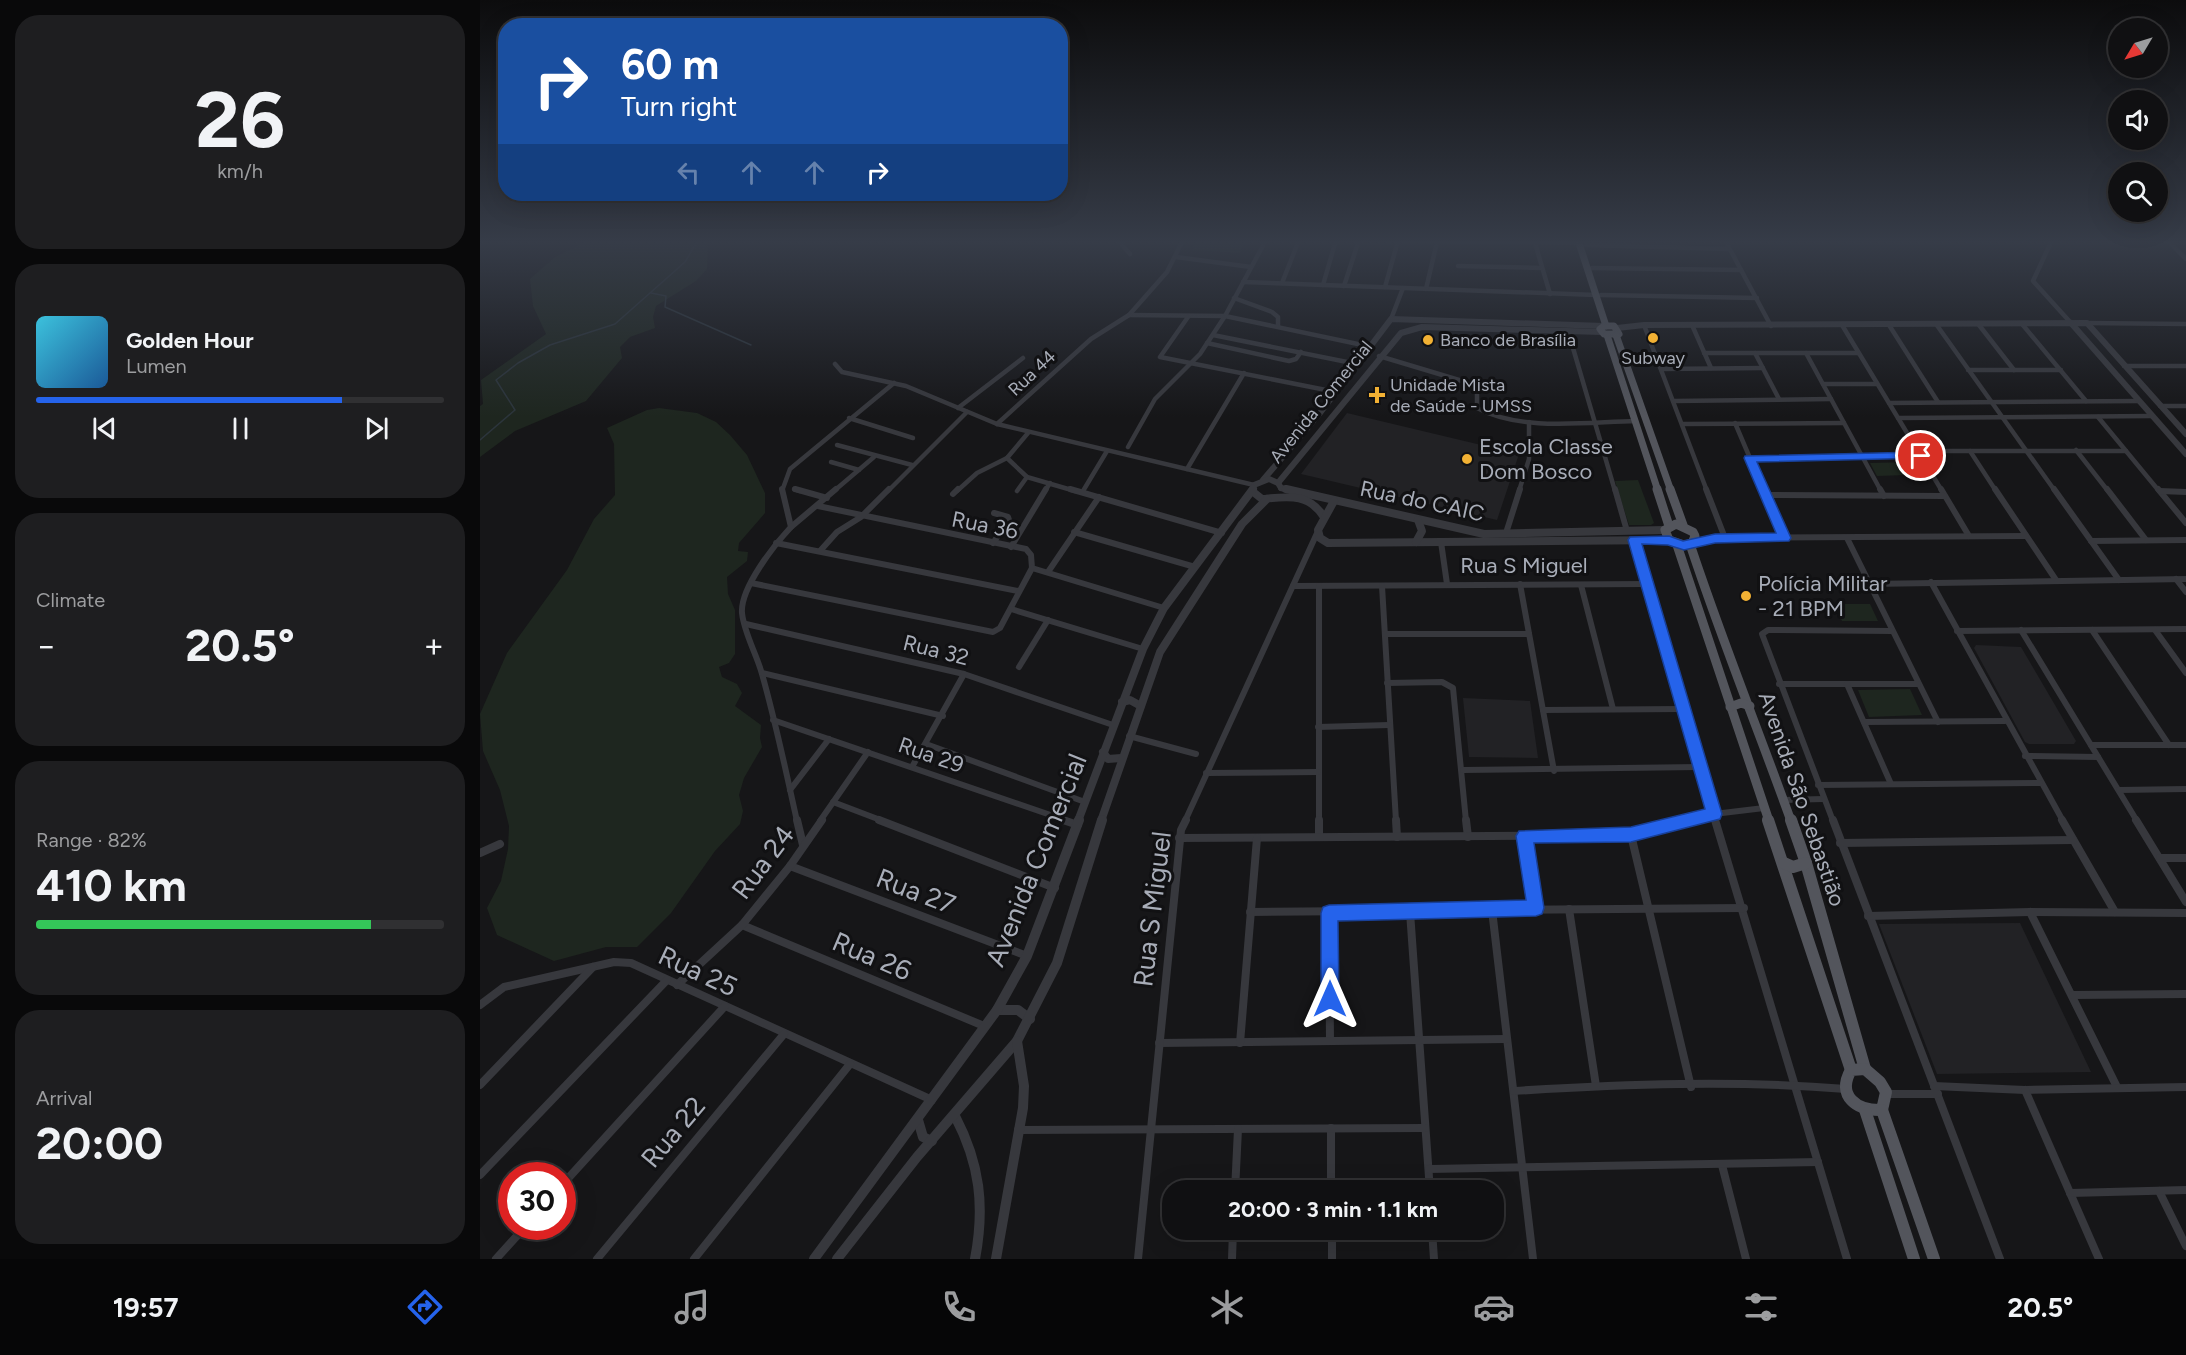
<!DOCTYPE html>
<meta charset="utf-8">
<style>
body{margin:0;font-family:Figtree,sans-serif;background:#1e1e20;color:#f1f3f6;height:100vh;display:flex;flex-direction:column;font-size:22px;white-space:nowrap}
*{box-sizing:border-box;margin:0}
p{font-size:20px;color:#9c9d9f}
.icon{flex:none;width:33px;height:33px;fill:none;stroke:currentColor;stroke-width:2;stroke-linecap:round;stroke-linejoin:round}
.map{position:relative;flex:1;overflow:hidden}
.panel{display:flex;flex-direction:column;gap:15px;padding:15px;background:#09090a;width:480px}
.panel>*{flex:none}
.guide{position:absolute;left:18px;top:18px;width:570px;height:183px;border-radius:24px;box-shadow:0 6px 24px #0002,0 0 0 2px #303032;background:#1a4fa0;color:#fff;overflow:hidden}
.needle{width:39px;rotate:232deg}
.buttons{position:absolute;left:1628px;top:18px;display:grid;gap:12px}
.buttons a{display:grid;place-items:center;width:60px;height:60px;border-radius:50%;background:#101012;box-shadow:0 6px 24px #0002,0 0 0 2px #303032;font-size:30px}
.speed{position:absolute;left:18px;top:1162px;display:flex;gap:12px;font-size:30px;font-weight:700;text-align:center}
.speed>*{display:grid;place-content:center;width:78px;height:78px;border-radius:50%;background:#101012;box-shadow:0 6px 24px #0002,0 0 0 2px #303032;line-height:1}
.speed .limit{border:9px solid #d22;background:#fff;color:#111}
.pin{position:absolute;display:grid;place-items:center;width:51px;height:51px;color:#fff;margin:-26px;border:3px solid #fff;border-radius:50%;box-shadow:0 2px 6px #0007}
.me{position:absolute;width:66px;margin:-33px;rotate:0deg;stroke-linejoin:round;filter:drop-shadow(0 0 4px #0008)}
.turn{display:flex;align-items:center;gap:21px;height:126px;padding:0 24px;font-size:27px}
.turn .icon{width:78px;height:78px;stroke-width:2.5}
.turn b{display:block;font-size:42px;line-height:51px}
.lanes{display:flex;align-items:center;height:57px;padding:0 24px;background:#0003;justify-content:center;gap:30px;direction:ltr}
.lanes .off{opacity:.35}
.big{font-size:45px;font-weight:700;line-height:1.1}
.panel .tile{flex:1;display:flex;flex-direction:column;justify-content:center;gap:9px;min-width:0;padding:0 21px;border-radius:24px;background:#1e1e20}
.panel .dial{align-items:center;gap:0}
.dial b{font-size:78px;line-height:1}
.song{display:flex;align-items:center;gap:18px}
.cover{width:72px;height:72px;border-radius:9px;background:linear-gradient(135deg,hsl(190 70% 55%),hsl(210 70% 35%))}
.played{height:6px;border-radius:3px;background:linear-gradient(90deg,#2563eb 75%,#303032 75%)}
.keys{display:flex;justify-content:space-around;direction:ltr}
.heat{display:flex;justify-content:space-between;align-items:center;font-size:33px;direction:ltr}
.charge{height:9px;border-radius:4px;background:linear-gradient(90deg,#34c759 82%,#303032 0)}
.trip{position:absolute;left:682px;top:1180px;width:342px;height:60px;border-radius:24px;background:#101012;box-shadow:0 6px 24px #0002,0 0 0 2px #303032;font-weight:700;line-height:60px;text-align:center}
.dock{display:flex;height:96px;justify-content:space-around;align-items:center;background:#060607;color:#9c9d9f}
.dock .icon{width:42px;height:42px}
.dock .active{color:#2563eb}
.dock b{font-size:27px;color:#f1f3f6}
main{display:flex;flex:1;min-height:0}
.map>svg:first-child{display:block}
</style>
<main>
<section class="panel">
<div class="tile dial"><b>26</b><p>km/h</p></div>
<div class="tile">
<div class="song"><i class="cover"></i><div><b>Golden Hour</b><p>Lumen</p></div></div>
<div class="played"></div>
<div class="keys"><svg class="icon" aria-label="previous" viewBox="0 0 24 24"><path d="M18 5L8 12l10 7zM5 5v14"/></svg><svg class="icon" aria-label="pause" viewBox="0 0 24 24"><path d="M8 5v14M16 5v14"/></svg><svg class="icon" aria-label="next" viewBox="0 0 24 24"><path d="M6 5l10 7-10 7zM19 5v14"/></svg></div>
</div>
<div class="tile"><p>Climate</p>
<div class="heat"><a>−</a><b class="big">20.5°</b><a>+</a></div>
</div>
<div class="tile"><p>Range · 82%</p><b class="big">410 km</b><div class="charge"></div></div>
<div class="tile"><p>Arrival</p><b class="big">20:00</b></div>
</section>
<div class="map">
<svg width="1706" height="1259" viewBox="0 0 1706 1259">
<rect width="100%" height="100%" fill="#161618"/>
<g fill="#222225">
<path d="M867,413l172,41 -22,66 -196,-46z"/>
<path d="M1496,645l45,2 55,94 -2,3h-45l-4,-2 -51,-94z"/>
<path d="M983,698l67,3 8,57 -69,-1z"/>
<path d="M1540,923l71,149 -154,2 -58,-150z"/>
</g>
<g fill="#1e261f">
<path d="M109,240h119l-1,29 -11,12 -40,25 -3,11 2,11 -25,9 -10,10 2,11 -36,43 -71,30 -35,26v-51l3,-2 -2,-24 65,-46 -13,-28 -3,-27 25,-22z"/>
<path d="M716,240h49l-5,13 -48,-3z"/>
<path d="M179,408l38,5 19,9 14,13 17,20 18,38v20l-26,30 -1,8 10,1 -1,9 -20,16 1,17 7,16v44l-6,9 -10,4 3,10 15,7 5,9 -7,13 26,19 -1,13 2,9 -18,31 -5,17 4,16 -3,13 -25,27 -44,62 -34,34h-31l-52,14 -57,-26 -10,-27 14,-27 7,-32 1,-23 -9,-36 -17,-39 -3,-37 27,-61 60,-83 27,-51 21,-24 -1,-51 -7,-16 40,-18z"/>
<path d="M1433,462l6,9h-13l-2,-3 3,7 -30,1 -7,-13z"/>
<path d="M1158,480l16,43 -3,2h-22l-14,-44z"/>
<path d="M1354,604h36l8,17h-36z"/>
<path d="M1430,689l12,26 -53,2 -11,-27z"/>
</g>
<g fill="none" stroke-linecap="round" stroke-linejoin="round">
<g stroke="#2c353c" stroke-width="1.5">
<path d="M171,293l15,3 -1,11 86,38"/>
<path d="M0,440l35,-30 -19,-30 22,-17 32,-18 65,-21 70,-62 13,-22"/>
</g>
<g stroke="#37383d" stroke-width="4.5">
<path d="M638,240l12,14"/>
<path d="M904,240l195,3"/>
<path d="M1245,240l46,86"/>
<path d="M1572,240l-19,41 38,42"/>
<path d="M1687,240l19,19"/>
<path d="M1055,243l15,51"/>
<path d="M1106,245l143,4"/>
<path d="M696,257l75,10"/>
<path d="M978,266l84,2"/>
<path d="M1112,268l149,2"/>
<path d="M763,282l353,13"/>
<path d="M802,283l17,-43"/>
<path d="M843,285l13,-45"/>
<path d="M864,286l15,-46"/>
<path d="M905,287l13,-46"/>
<path d="M946,289l11,-47"/>
<path d="M1121,295l156,3"/>
<path d="M754,298l38,14 6,5v9"/>
<path d="M649,315l96,1 147,31"/>
<path d="M708,317l-28,40 176,35"/>
<path d="M911,319l12,-31"/>
<path d="M1607,323l99,1"/>
<path d="M1456,324l119,167"/>
<path d="M1542,324l64,77"/>
<path d="M1164,325l63,166"/>
<path d="M1212,325l19,43"/>
<path d="M1362,325l100,166"/>
<path d="M1409,325l49,77"/>
<path d="M1499,325l35,45"/>
<path d="M1088,331l47,160"/>
<path d="M733,335l144,29"/>
<path d="M727,343l82,18 7,-2 5,-7"/>
<path d="M1224,353h154"/>
<path d="M1275,353l24,46"/>
<path d="M1326,353l75,138"/>
<path d="M899,356l90,27 8,6v19c46,24 109,14 159,13"/>
<path d="M355,364l7,8 64,14 91,38 257,61"/>
<path d="M1644,366h62"/>
<path d="M1181,369l102,-1"/>
<path d="M1488,370h93"/>
<path d="M1343,384h53"/>
<path d="M1194,401l157,-2"/>
<path d="M1409,403l250,-2"/>
<path d="M1680,406h26"/>
<path d="M478,408l65,-50"/>
<path d="M1618,417l61,74"/>
<path d="M369,418l64,20"/>
<path d="M1418,418l254,-2"/>
<path d="M1255,423l29,68"/>
<path d="M517,424l94,-85 38,-24 38,-43 16,-32"/>
<path d="M1203,424l161,-1"/>
<path d="M357,445l75,20"/>
<path d="M648,447l27,-48 45,-45 25,-38 41,-76"/>
<path d="M1596,450l32,41"/>
<path d="M1438,451h208"/>
<path d="M1490,451l26,40"/>
<path d="M527,458l20,19 48,14"/>
<path d="M1269,458l172,-2"/>
<path d="M351,462l28,8"/>
<path d="M707,469l57,-96"/>
<path d="M314,489l6,2"/>
<path d="M302,491l8,-22 104,-86"/>
<path d="M354,491l40,-34"/>
<path d="M408,491l79,-79"/>
<path d="M477,491l20,-18 30,-15 21,-25"/>
<path d="M537,491l10,-14"/>
<path d="M565,491l5,-8"/>
<path d="M603,491l24,-40"/>
<path d="M1039,491l10,-32v-37"/>
</g>
<g stroke="#37383d" stroke-width="6">
<path d="M302,489l9,38c-16,17 -51,61 -49,86 2,20 15,42 20,61 14,49 24,98 35,147"/>
<path d="M315,489l32,9"/>
<path d="M590,489l152,44"/>
<path d="M1135,489l12,42"/>
<path d="M1226,489l19,49"/>
<path d="M1284,489l21,49"/>
<path d="M1400,489l4,7"/>
<path d="M1461,489l28,47"/>
<path d="M1515,489l61,91"/>
<path d="M1574,489l65,91"/>
<path d="M1627,489l39,51"/>
<path d="M1678,489l28,34"/>
<path d="M1680,491l26,1"/>
<path d="M473,494l5,-5"/>
<path d="M1287,495l177,1"/>
<path d="M338,506l208,43 5,6 1,13 132,40"/>
<path d="M311,527l45,-38"/>
<path d="M594,532l121,35"/>
<path d="M1026,533l14,-44"/>
<path d="M1367,538l91,184"/>
<path d="M1155,540l80,281"/>
<path d="M1214,541l21,-3 311,-2"/>
<path d="M1611,541l95,-1"/>
<path d="M961,542l6,42"/>
<path d="M296,543l242,48"/>
<path d="M513,543l16,-23 -1,-3 -14,-4"/>
<path d="M531,547l35,-58"/>
<path d="M340,551l17,-19 24,-15 28,-28"/>
<path d="M568,572l51,-75"/>
<path d="M1696,579l10,13"/>
<path d="M1451,582l132,239"/>
<path d="M271,583l242,49 7,-4 32,-60"/>
<path d="M1040,584l34,187"/>
<path d="M1389,584l317,-5"/>
<path d="M1101,585l32,124"/>
<path d="M813,586l353,-2"/>
<path d="M839,586v235"/>
<path d="M902,586l14,235"/>
<path d="M531,609l132,40"/>
<path d="M266,624l218,50 149,51"/>
<path d="M1541,630l116,191"/>
<path d="M1612,630l77,115"/>
<path d="M1675,630l31,43"/>
<path d="M1477,631l229,-2"/>
<path d="M905,634h144"/>
<path d="M539,667l29,-47"/>
<path d="M282,673l181,43"/>
<path d="M907,683l55,-1 11,6 13,133"/>
<path d="M1299,684h139"/>
<path d="M1367,684l44,100"/>
<path d="M1063,710l139,-1"/>
<path d="M293,720l295,101"/>
<path d="M1384,722l141,-1"/>
<path d="M838,727l71,-2"/>
<path d="M649,736l67,18"/>
<path d="M446,744l159,58"/>
<path d="M1611,745h95"/>
<path d="M1545,756l73,1"/>
<path d="M432,767l52,-93"/>
<path d="M983,770l236,-3"/>
<path d="M726,773l112,-1"/>
<path d="M1338,785l222,-2"/>
<path d="M310,790l39,-51"/>
<path d="M1639,790l67,-1"/>
<path d="M1304,800l39,-1"/>
<path d="M353,802l50,19"/>
<path d="M340,821l48,-69"/>
<path d="M705,821l133,-290"/>
<path d="M1205,821l29,-7 50,-6"/>
<path d="M1353,821l-71,-187 6,-4 124,1"/>
</g>
<g stroke="#37383d" stroke-width="8">
<path d="M317,820l6,25"/>
<path d="M399,820l176,68"/>
<path d="M583,820l15,5"/>
<path d="M839,820v17"/>
<path d="M916,820l1,17"/>
<path d="M986,820l2,17"/>
<path d="M1235,820l132,439"/>
<path d="M1353,820l167,439"/>
<path d="M1582,820l53,92"/>
<path d="M1656,820l50,82"/>
<path d="M1151,835l60,252"/>
<path d="M1044,836l11,72"/>
<path d="M699,838l452,-3 60,-15"/>
<path d="M1360,843l233,-3"/>
<path d="M0,853l20,-9"/>
<path d="M1680,858h26"/>
<path d="M310,866l237,90"/>
<path d="M1089,909l27,177"/>
<path d="M1012,910l41,349"/>
<path d="M770,912l494,-4"/>
<path d="M930,912l20,279"/>
<path d="M1550,912l87,175"/>
<path d="M849,913l1,128"/>
<path d="M1388,916l162,-4 156,1"/>
<path d="M262,925l242,101"/>
<path d="M197,985l65,-60 48,-59 32,-46"/>
<path d="M1593,995l113,-1"/>
<path d="M0,1005l24,-18 110,-25 17,1 301,137"/>
<path d="M679,1043l347,-4"/>
<path d="M760,1043l17,-205"/>
<path d="M0,1085l113,-118"/>
<path d="M1454,1086l91,4 161,-3"/>
<path d="M1545,1090l74,169"/>
<path d="M1034,1091c110,-7 222,-11 332,-2"/>
<path d="M1408,1094h50"/>
<path d="M851,1128v63"/>
<path d="M538,1130l407,-2"/>
<path d="M1242,1165l24,94"/>
<path d="M949,1169l389,-7"/>
<path d="M0,1175l187,-195"/>
<path d="M82,1185l163,-179"/>
<path d="M755,1191l3,-62"/>
<path d="M1679,1191l27,55"/>
<path d="M1590,1193l116,-3"/>
<path d="M852,1230v29"/>
<path d="M952,1230l2,29"/>
<path d="M16,1259l29,-32"/>
<path d="M117,1259l187,-225"/>
<path d="M214,1259l156,-195"/>
<path d="M658,1259l43,-429 5,-10"/>
<path d="M752,1259l1,-29"/>
</g>
<g stroke="#37383d" stroke-width="6">
<path d="M1591,323l115,131"/>
<path d="M1137,328l27,-3 443,-2 99,111"/>
<path d="M783,480l57,-67 71,-94 213,7"/>
<path d="M798,483l123,-150 21,-6 180,5"/>
<path d="M801,488l12,3"/>
<path d="M772,491l2,-6 15,-6 9,4 3,5"/>
</g>
<g stroke="#37383d" stroke-width="8">
<path d="M806,489l198,45 181,-4"/>
<path d="M772,491l10,8c24,-2 46,-7 62,18"/>
<path d="M854,501l-16,29 2,8 8,5 341,-3"/>
<path d="M936,542l6,-11 -4,-11"/>
<path d="M642,702l8,-2 9,5"/>
<path d="M623,752l5,7 13,-1"/>
<path d="M598,821l65,-172 21,-41 89,-119"/>
<path d="M621,821l59,-169 82,-128 25,-25"/>
</g>
<g stroke="#37383d" stroke-width="10">
<path d="M517,1010h21l12,9"/>
<path d="M475,1116c25,48 30,90 20,143"/>
<path d="M438,1120l5,17 9,4"/>
<path d="M334,1259l183,-249 30,-54 52,-136"/>
<path d="M357,1259l80,-102 100,-116 40,-78 45,-143"/>
<path d="M516,1259l27,-151 1,-22 -7,-45"/>
</g>
<g stroke="#53555c" stroke-width="7">
<path d="M1098,240l28,86"/>
<path d="M1124,326h10l5,8h-15l-4,-5z"/>
<path d="M1127,335l51,156"/>
<path d="M1136,335l55,156"/>
</g>
<g stroke="#53555c" stroke-width="9">
<path d="M1177,489l12,37"/>
<path d="M1190,489l13,36"/>
<path d="M1196,524l17,8 2,4 -3,7 -8,2 -15,-5 -4,-10z"/>
<path d="M1210,544c31,94 68,185 101,277"/>
<path d="M1197,545l92,276"/>
<path d="M1250,707l11,-4 9,3"/>
</g>
<g stroke="#53555c" stroke-width="12">
<path d="M1288,820l83,250"/>
<path d="M1311,820l15,43 59,206"/>
<path d="M1304,863l9,4 13,-4"/>
<path d="M1385,1069l15,13 6,10 -4,18c-25,1 -46,-14 -31,-40z"/>
<path d="M1385,1110l49,149"/>
<path d="M1402,1110l52,149"/>
</g>
</g>
<linearGradient id="sky" x2="0" y2="1"><stop stop-color="#0c0c0d"/><stop offset="0.58" stop-color="#363c48"/><stop offset="1" stop-color="#363c48" stop-opacity="0"/></linearGradient>
<rect width="1706" height="417" fill="url(#sky)"/>
<path fill="#2563eb" stroke="#184099" stroke-width="1.5" d="M1441,452l5,4 -1,2 -168,4 34,76 -2,3 -74,2 -31,7 -16,-5 -26,-1 80,270 -2,5 -89,23 -97,1 10,65 -2,6 -6,2 -198,5 1,78 -3,6 -6,3 -7,-3 -2,-6v-86l2,-6 6,-2 197,-5 -10,-64 3,-5 112,-4 74,-18 -77,-269 2,-3 39,-1 14,5 32,-7 61,-1 -32,-75 1,-2z"/>
<g fill="#f2b134" stroke="#111113" stroke-width="2">
<circle cx="1173" cy="338" r="6"/>
<circle cx="948" cy="340" r="6"/>
<path d="M894 386h6v6h6v6h-6v6h-6v-6h-6v-6h6z"/>
<circle cx="987" cy="459" r="6"/>
<circle cx="1266" cy="596" r="6"/>
</g>
<g text-anchor="middle" dominant-baseline="central" stroke-width="6" stroke-linejoin="round" paint-order="stroke">
<g font-size="18" fill="#a8adb8" stroke="#111113" text-anchor="start">
<text x="960" y="340">Banco de Brasília</text>
<text x="1173" y="358" text-anchor="middle">Subway</text>
<text x="910" y="385">Unidade Mista<tspan x="910" dy="21">de Saúde - UMSS</tspan></text>
</g>
<g font-size="18" fill="#a8adb8" stroke="#111113">
<text transform="translate(552 373) rotate(-43)">Rua 44</text>
<text transform="translate(841 402) rotate(-51)">Avenida Comercial</text>
</g>
<g font-size="22" fill="#a8adb8" stroke="#111113" text-anchor="start">
<text x="999" y="446">Escola Classe<tspan x="999" dy="25">Dom Bosco</tspan></text>
<text x="1278" y="583">Polícia Militar<tspan x="1278" dy="25">- 21 BPM</tspan></text>
</g>
<g font-size="22" fill="#a8adb8" stroke="#111113">
<text transform="translate(942 501) rotate(12)">Rua do CAIC</text>
<text transform="translate(505 525) rotate(11)">Rua 36</text>
<text x="1044" y="565">Rua S Miguel</text>
<text transform="translate(456 650) rotate(14)">Rua 32</text>
<text transform="translate(451 755) rotate(19)">Rua 29</text>
<text transform="translate(1322 799) rotate(71)">Avenida São Sebastião</text>
</g>
<g font-size="27" fill="#a8adb8" stroke="#111113">
<text transform="translate(556 860) rotate(-68)">Avenida Comercial</text>
<text transform="translate(283 862) rotate(-53)">Rua 24</text>
<text transform="translate(436 891) rotate(21)">Rua 27</text>
<text transform="translate(672 909) rotate(-83)">Rua S Miguel</text>
<text transform="translate(392 956) rotate(23)">Rua 26</text>
<text transform="translate(218 971) rotate(25)">Rua 25</text>
<text transform="translate(193 1132) rotate(-50)">Rua 22</text>
</g>
</g>
</svg>
<div class="buttons">
<a><svg class="needle" viewBox="-14 -14 28 28"><path d="M0-13l5 13h-10z" fill="#e53935"/><path d="M0 13l5-13h-10z" fill="#9c9d9f"/></svg></a>
<a><svg class="icon" aria-label="sound" viewBox="0 0 24 24"><path d="M4 9h4l5-4v14l-5-4H4zM17 9q2 3 0 6"/></svg></a>
<a><svg class="icon" aria-label="search" viewBox="0 0 24 24"><circle cx="10" cy="10" r="6"/><path d="M15 15l6 6"/></svg></a>
</div>
<div class="speed"><div class="limit">30</div></div>
<div class="pin" style="left:1441px;top:456px;background:#d93025"><svg class="icon" aria-label="arrive" viewBox="0 0 24 24"><path d="M6 21V4h12l-3 4 3 4H6"/></svg></div>
<svg class="me" style="left:850px;top:999px" viewBox="-20 -20 40 40"><path d="M0-17L14 15 0 8-14 15z" fill="#2563eb" stroke="#fff" stroke-width="4"/></svg>
<div class="trip">20:00 · 3 min · 1.1 km</div>
<div class="guide">
<div class="turn"><svg class="icon" aria-label="right" viewBox="0 0 24 24"><path d="M7 20v-9h11M14 6l5 5-5 5"/></svg><div><b>60 m</b>Turn right</div></div>
<div class="lanes"><svg class="icon off" aria-label="left" viewBox="0 0 24 24"><path d="M17 20v-9H6M10 6l-5 5 5 5"/></svg><svg class="icon off" aria-label="ahead" viewBox="0 0 24 24"><path d="M12 20V5M6 11l6-6 6 6"/></svg><svg class="icon off" aria-label="ahead" viewBox="0 0 24 24"><path d="M12 20V5M6 11l6-6 6 6"/></svg><svg class="icon" aria-label="right" viewBox="0 0 24 24"><path d="M7 20v-9h11M14 6l5 5-5 5"/></svg></div>
</div>
</div>
</main>
<nav class="dock">
<b>19:57</b>
<svg class="icon active" aria-label="directions" viewBox="0 0 24 24"><path d="M12 3l9 9-9 9-9-9zM9 14v-3h6M13 9l2 2-2 2"/></svg>
<svg class="icon" aria-label="music" viewBox="0 0 24 24"><path d="M9 18V5l10-2v13"/><circle cx="6" cy="18" r="3"/><circle cx="16" cy="16" r="3"/></svg>
<svg class="icon" aria-label="phone" viewBox="0 0 24 24"><path d="M5 4h4l2 5-3 2q2 4 5 5l2-3 5 2v4C11 20 4 13 5 4z"/></svg>
<svg class="icon" aria-label="climate" viewBox="0 0 24 24"><path d="M12 3v18M4 7l16 10M4 17L20 7"/></svg>
<svg class="icon" aria-label="car" viewBox="0 0 24 24"><path d="M5 17H2v-5l4-1 3-4h7l3 4 3 1v5h-3M9 17h6M6 11h13"/><circle cx="7" cy="17" r="2"/><circle cx="17" cy="17" r="2"/></svg>
<svg class="icon" aria-label="filters" viewBox="0 0 24 24"><path d="M4 7h16M4 17h16"/><circle cx="9" cy="7" r="2"/><circle cx="15" cy="17" r="2"/></svg>
<b>20.5°</b>
</nav>
